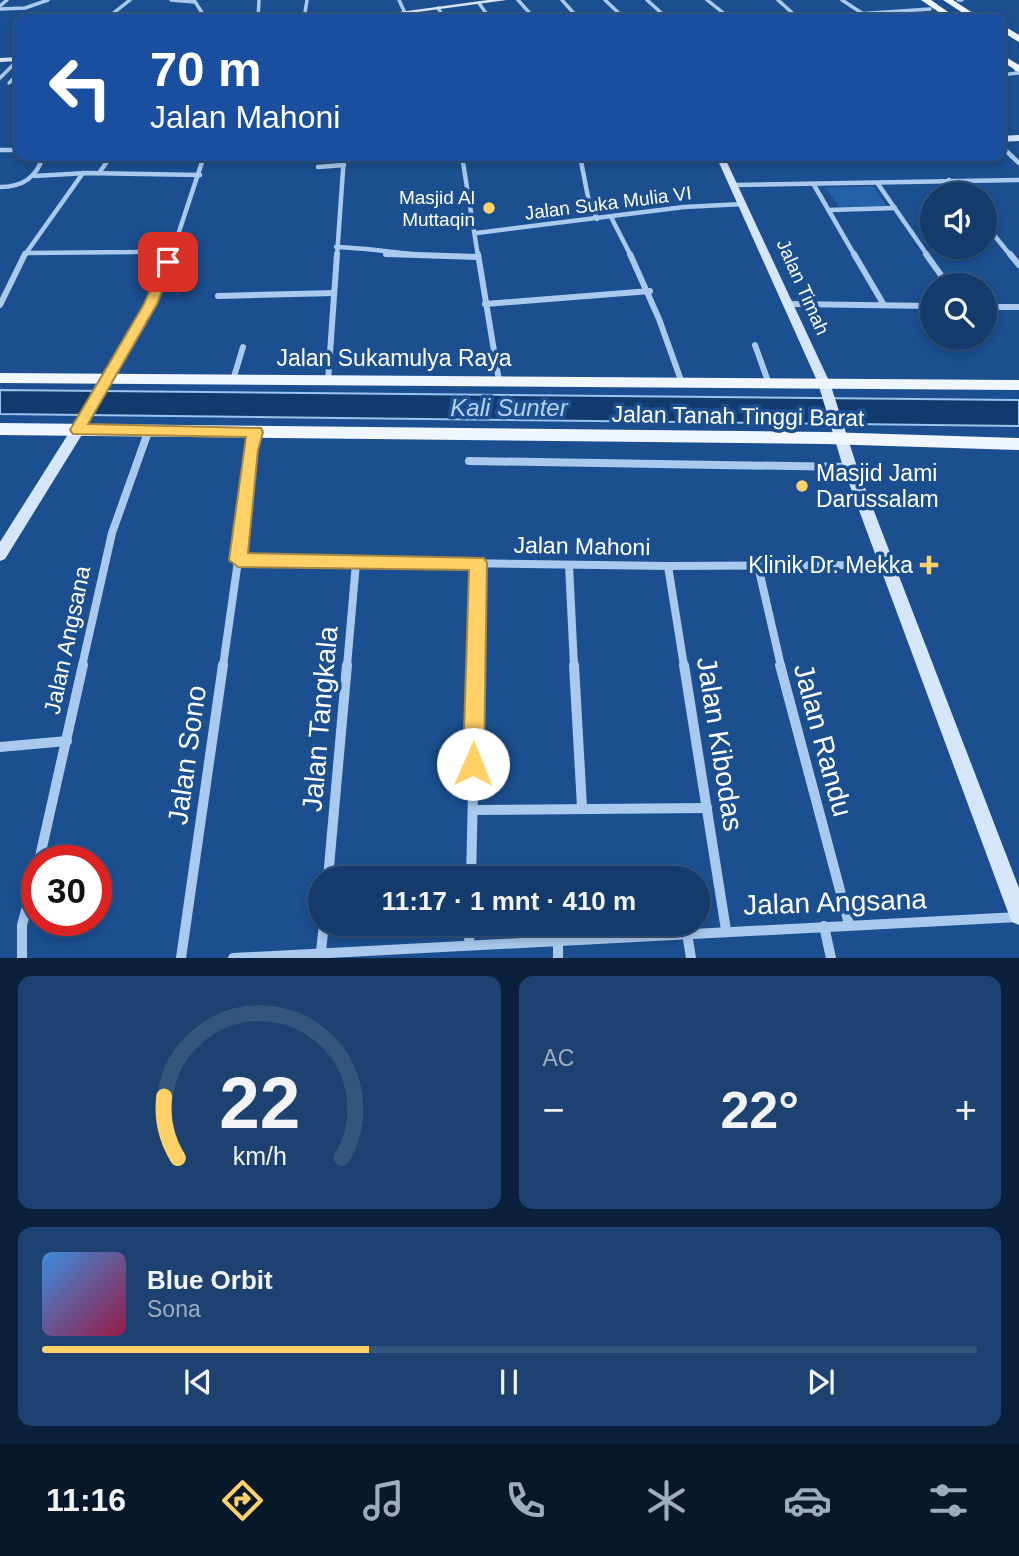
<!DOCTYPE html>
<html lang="id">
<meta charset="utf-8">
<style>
body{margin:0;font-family:Helvetica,sans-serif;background:#1d4271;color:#f1f3f6;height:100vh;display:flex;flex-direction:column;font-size:26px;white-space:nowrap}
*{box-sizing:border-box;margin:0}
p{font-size:23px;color:#9dadc1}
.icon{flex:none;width:38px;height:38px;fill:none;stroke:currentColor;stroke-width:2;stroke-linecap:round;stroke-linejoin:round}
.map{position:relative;height:958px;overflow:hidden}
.drawer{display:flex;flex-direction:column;gap:18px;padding:18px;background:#0b203b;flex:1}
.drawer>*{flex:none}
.hud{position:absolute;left:14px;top:14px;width:992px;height:147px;border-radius:14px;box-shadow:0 4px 10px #0003,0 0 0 2px #33557e;background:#1a4fa0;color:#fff;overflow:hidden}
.tools{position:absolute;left:920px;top:182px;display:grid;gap:14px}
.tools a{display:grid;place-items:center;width:77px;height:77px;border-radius:50%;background:#143b6b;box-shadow:0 4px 10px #0003,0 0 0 2px #33557e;font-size:35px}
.speed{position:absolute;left:21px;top:845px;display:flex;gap:14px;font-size:35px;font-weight:700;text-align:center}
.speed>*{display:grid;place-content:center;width:91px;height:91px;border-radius:50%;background:#143b6b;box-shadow:0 4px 10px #0003,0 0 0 2px #33557e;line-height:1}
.speed .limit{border:10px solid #d22;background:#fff;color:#111}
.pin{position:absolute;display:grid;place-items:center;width:60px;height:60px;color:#fff;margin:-30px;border-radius:14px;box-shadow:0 4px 10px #0006}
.me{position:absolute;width:77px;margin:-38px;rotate:1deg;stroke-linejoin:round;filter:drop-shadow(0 0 5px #0008)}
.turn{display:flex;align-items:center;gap:24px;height:147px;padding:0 21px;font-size:32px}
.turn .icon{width:91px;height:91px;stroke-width:2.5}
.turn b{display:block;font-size:49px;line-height:60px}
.big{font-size:52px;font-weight:600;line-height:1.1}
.drawer .tile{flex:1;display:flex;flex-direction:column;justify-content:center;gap:10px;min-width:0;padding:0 24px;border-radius:14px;background:#1d4271}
.drawer .dial{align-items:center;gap:0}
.dial svg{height:182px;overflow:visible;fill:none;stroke:#33557e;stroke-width:7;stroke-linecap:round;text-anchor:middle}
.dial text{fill:#f1f3f6;stroke:none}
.song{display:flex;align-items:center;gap:21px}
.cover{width:84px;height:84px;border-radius:10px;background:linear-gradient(135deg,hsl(210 70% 55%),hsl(340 70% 35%))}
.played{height:7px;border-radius:4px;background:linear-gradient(90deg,#ffd166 35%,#33557e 35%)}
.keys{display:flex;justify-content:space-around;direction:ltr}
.heat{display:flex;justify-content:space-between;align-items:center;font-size:38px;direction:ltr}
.drawer .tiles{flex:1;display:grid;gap:18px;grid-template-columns:1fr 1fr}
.tile:last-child{grid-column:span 2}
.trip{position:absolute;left:308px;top:866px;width:402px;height:70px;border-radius:35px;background:#143b6b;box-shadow:0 4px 10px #0003,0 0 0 2px #33557e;font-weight:600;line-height:70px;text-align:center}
.tabs{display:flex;height:112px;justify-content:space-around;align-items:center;background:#08182b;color:#9dadc1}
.tabs .icon{width:49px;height:49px}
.tabs .current{color:#ffd166}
.tabs b{font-size:32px;color:#f1f3f6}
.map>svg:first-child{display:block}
</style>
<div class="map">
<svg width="1019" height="958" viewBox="0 0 1019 958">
<rect width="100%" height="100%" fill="#1b4f8f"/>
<path fill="#2461a8" d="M873,186l14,20 -48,1 -13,-19z"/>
<path fill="#123a6d" stroke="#9cc4f0" stroke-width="2" d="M0,390l1019,10v26l-1019,-12z"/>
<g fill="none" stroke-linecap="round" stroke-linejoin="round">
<g stroke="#a9c9ee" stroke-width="3.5">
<path d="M171,0l23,2"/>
<path d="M194,0l12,19"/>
<path d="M399,0l6,13"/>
<path d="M518,0l17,19"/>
<path d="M562,0l17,19"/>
<path d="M605,0l20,19"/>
<path d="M647,0l21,19"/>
<path d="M707,0l24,19"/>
<path d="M778,0l21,19"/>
<path d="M842,0l29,19"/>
<path d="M958,0h4"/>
<path d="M479,3l11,16"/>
<path d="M0,6l7,-6"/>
<path d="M438,8l7,11"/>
<path d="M0,9l25,-1 23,-8"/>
<path d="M797,18l133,-9"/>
<path d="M106,19l24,-19"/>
<path d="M258,19l1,-19"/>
<path d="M304,19l3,-19"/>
<path d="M1001,75l17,-2 -4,-7"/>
<path d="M0,78l19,-19"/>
<path d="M9,83l10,-10"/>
</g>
<g stroke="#a9c9ee" stroke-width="4.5">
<path d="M1001,146l18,17"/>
<path d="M0,150h19"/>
<path d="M462,156l16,100"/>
<path d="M580,156l8,41 9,22"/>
<path d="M318,167l26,-2"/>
<path d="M99,173l12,-17"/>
<path d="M35,176l51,-3 114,2"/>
<path d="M949,180l12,14"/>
<path d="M878,184l50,72"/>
<path d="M735,185l284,-5"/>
<path d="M814,185l41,71"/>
<path d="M0,187c22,0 37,-9 43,-31"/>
<path d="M829,210l66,-2"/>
<path d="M611,217l20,39"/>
<path d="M985,224l26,32"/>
<path d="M477,233l207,-26 59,-3"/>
<path d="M336,247c34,1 65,7 99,9"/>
<path d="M26,253l109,-1 37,-4"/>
<path d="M24,256l59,-83"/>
<path d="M171,256l33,-100"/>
<path d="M337,256l7,-100"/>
</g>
<g stroke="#a9c9ee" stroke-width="6">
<path d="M386,254l92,3"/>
<path d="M478,254l21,127"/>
<path d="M630,254l29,65 23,64"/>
<path d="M854,254l30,51"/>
<path d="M926,254l22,31"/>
<path d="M1010,254l9,11"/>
<path d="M218,296l116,-3"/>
<path d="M485,304l165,-13"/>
<path d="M790,304l143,2"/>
<path d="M0,305l25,-51"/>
<path d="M985,307h34"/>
<path d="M755,345l14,39"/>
<path d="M105,378l59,-102 7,-22"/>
<path d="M233,380l10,-33"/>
<path d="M328,381l9,-127"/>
<path d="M146,437l2,-6"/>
<path d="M255,437l1,-5"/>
</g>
<g stroke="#a9c9ee" stroke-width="8">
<path d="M469,461l381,6"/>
<path d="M238,560l430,6 218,-1"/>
<path d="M569,565l5,101"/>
<path d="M668,566l16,100"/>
<path d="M758,566l23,100"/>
<path d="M82,666l30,-133 35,-98"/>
<path d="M223,666l33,-231"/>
<path d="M347,666l9,-103"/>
<path d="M476,666l2,-103"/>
</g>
<g stroke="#a9c9ee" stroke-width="10">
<path d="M574,665l8,142"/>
<path d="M684,665l42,265"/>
<path d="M780,665l69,259"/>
<path d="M0,747l67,-6"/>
<path d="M473,810l234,-2"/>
<path d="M39,861l44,-196"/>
<path d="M328,878l19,-213"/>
<path d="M471,878l5,-213"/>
<path d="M824,926l7,32"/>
<path d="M687,933l4,25"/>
<path d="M558,940v18"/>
<path d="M469,945l1,-21"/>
<path d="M321,951l3,-27"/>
<path d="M22,958v-33l15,-54"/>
<path d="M181,958l42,-293"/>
<path d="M233,958l786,-41"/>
</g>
<g fill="#d6e6fa" fill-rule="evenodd">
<path d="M488,0h19l-142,19h-17z"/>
<path d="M19,57v4l-19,1v-4z"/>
<path d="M1019,135v6l-18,1v-6z"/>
<path d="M716,156h8l106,227 27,84 162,421v37l-7,-3 -3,-7 -166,-448 -25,-84z"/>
<path d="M105,374l6,4 -28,55 -78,126 -5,2v-19l72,-114 29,-53z"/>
</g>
<g fill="#f0f6ff" fill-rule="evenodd">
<path d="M921,0h10l27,19h-9z"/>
<path d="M943,0h10l29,19h-10z"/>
<path d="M1001,24l18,11v7l-18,-11z"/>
<path d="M1001,54l18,11v7l-18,-11z"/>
<path d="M0,373l1019,7v10l-1019,-7z"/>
<path d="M0,423l825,9 194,6v12l-194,-6 -825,-9z"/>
</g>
</g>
<path fill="#ffd166" stroke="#a68842" stroke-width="2" d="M168,259l6,3 -17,42 -69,120 173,4 2,4 -5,18 -10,103 236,5 3,5 -3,201 -3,7 -8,3 -7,-3 -3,-7 6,-194 -231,-3 -9,-7 17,-123 -173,-3 -3,-4 74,-126 18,-42z"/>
<g fill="#ffd166" stroke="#1b4f8f" stroke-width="2.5">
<circle cx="489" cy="208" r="7"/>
<circle cx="802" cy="486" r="7"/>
<path d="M925.5 554.5h7v7h7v7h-7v7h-7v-7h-7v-7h7z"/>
</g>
<g text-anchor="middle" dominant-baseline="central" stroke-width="7" stroke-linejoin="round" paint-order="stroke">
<g font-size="19" fill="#fff" stroke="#1b4f8f" text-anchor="end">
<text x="475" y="197">Masjid Al<tspan x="475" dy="22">Muttaqin</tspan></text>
</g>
<g font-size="19" fill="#fff" stroke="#1b4f8f">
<text transform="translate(608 203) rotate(-7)">Jalan Suka Mulia VI</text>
<text transform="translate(803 287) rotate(66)">Jalan Timah</text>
</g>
<g font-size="23" fill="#fff" stroke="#1b4f8f">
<text x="394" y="358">Jalan Sukamulya Raya</text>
<text transform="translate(738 416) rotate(1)">Jalan Tanah Tinggi Barat</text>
<text transform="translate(582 546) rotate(1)">Jalan Mahoni</text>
<text transform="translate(67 640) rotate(-78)">Jalan Angsana</text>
</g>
<g font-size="23" fill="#fff" stroke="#1b4f8f" text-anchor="start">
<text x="816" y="473">Masjid Jami<tspan x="816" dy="26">Darussalam</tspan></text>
<text x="913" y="565" text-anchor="end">Klinik Dr. Mekka</text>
</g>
<g font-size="24" font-style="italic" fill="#b5d3f5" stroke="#1b4f8f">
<text x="509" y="407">Kali Sunter</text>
</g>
<g font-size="28" fill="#fff" stroke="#1b4f8f">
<text transform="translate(320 719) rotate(-85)">Jalan Tangkala</text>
<text transform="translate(823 740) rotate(75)">Jalan Randu</text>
<text transform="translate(720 744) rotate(81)">Jalan Kibodas</text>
<text transform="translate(187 755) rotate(-82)">Jalan Sono</text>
<text transform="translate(835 902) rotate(-2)">Jalan Angsana</text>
</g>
</g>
</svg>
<div class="tools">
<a><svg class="icon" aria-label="sound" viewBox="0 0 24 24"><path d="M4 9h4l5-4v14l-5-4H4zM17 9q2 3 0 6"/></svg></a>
<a><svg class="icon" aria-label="search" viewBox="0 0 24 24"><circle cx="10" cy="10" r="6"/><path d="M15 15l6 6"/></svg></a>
</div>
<div class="speed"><div class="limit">30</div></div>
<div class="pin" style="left:168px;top:262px;background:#d93025"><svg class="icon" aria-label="arrive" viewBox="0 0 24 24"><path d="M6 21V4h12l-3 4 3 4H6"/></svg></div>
<svg class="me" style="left:473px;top:764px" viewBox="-20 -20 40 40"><circle r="19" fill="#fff"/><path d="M0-13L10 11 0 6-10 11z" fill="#ffd166"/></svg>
<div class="trip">11:17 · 1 mnt · 410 m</div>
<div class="hud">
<div class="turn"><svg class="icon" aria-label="left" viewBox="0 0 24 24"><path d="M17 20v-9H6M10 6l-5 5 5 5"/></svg><div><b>70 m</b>Jalan Mahoni</div></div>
</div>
</div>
<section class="drawer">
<div class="tiles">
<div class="tile dial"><svg viewBox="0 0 100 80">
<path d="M14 69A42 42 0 1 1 86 69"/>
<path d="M14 69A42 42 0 0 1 8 42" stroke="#ffd166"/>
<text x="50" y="56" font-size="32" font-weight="700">22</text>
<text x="50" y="72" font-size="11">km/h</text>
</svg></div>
<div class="tile"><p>AC</p>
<div class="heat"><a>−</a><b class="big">22°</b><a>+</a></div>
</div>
<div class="tile">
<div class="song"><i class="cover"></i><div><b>Blue Orbit</b><p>Sona</p></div></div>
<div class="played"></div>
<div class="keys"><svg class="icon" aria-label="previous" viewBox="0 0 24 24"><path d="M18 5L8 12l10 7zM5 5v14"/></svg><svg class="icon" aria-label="pause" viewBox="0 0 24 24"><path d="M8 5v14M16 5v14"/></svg><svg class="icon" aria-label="next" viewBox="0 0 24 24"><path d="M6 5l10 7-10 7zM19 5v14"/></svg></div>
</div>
</div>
</section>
<nav class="tabs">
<b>11:16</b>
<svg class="icon current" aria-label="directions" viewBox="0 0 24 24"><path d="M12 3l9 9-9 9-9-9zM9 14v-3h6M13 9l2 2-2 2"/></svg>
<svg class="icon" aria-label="music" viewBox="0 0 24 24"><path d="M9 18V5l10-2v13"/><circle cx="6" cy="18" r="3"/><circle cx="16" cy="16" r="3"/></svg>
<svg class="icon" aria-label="phone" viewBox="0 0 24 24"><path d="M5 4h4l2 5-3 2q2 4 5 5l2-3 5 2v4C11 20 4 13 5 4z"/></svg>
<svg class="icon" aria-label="climate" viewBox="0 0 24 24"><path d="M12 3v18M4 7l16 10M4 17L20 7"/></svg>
<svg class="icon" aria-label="car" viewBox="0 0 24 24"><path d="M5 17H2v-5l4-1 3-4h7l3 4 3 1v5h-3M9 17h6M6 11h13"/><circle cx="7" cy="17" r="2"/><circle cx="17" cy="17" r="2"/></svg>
<svg class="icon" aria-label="filters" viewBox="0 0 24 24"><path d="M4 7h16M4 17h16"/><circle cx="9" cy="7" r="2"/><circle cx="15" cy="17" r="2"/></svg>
</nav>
